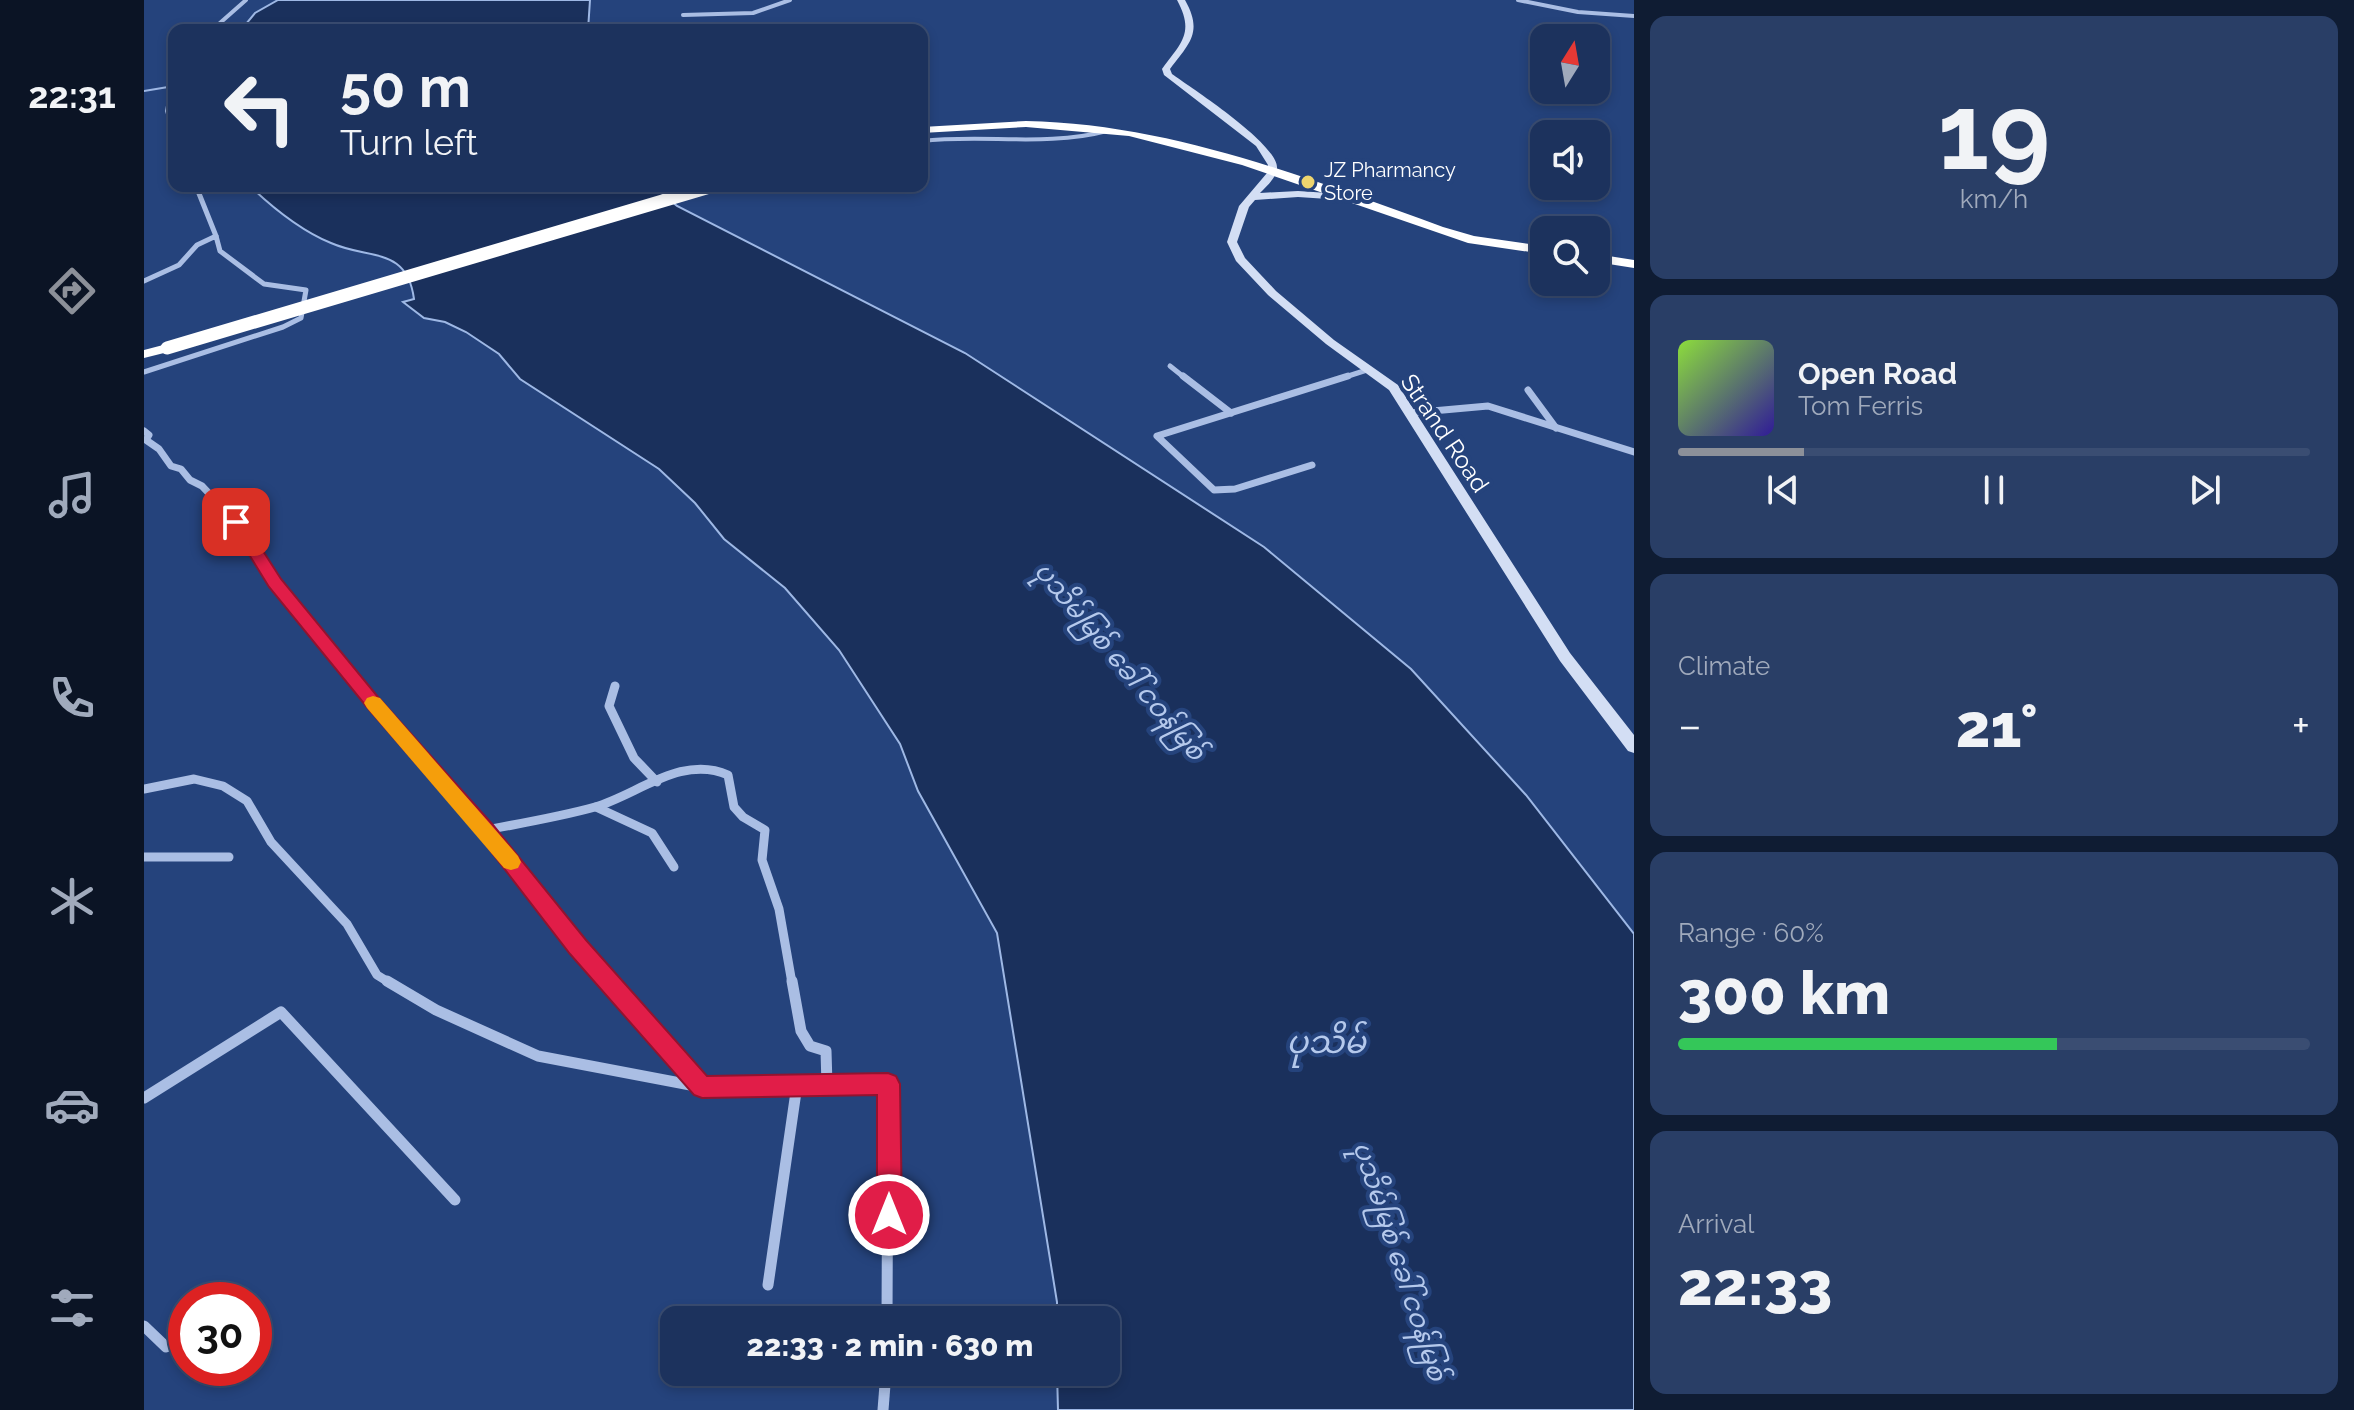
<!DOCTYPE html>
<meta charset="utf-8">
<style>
body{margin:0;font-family:Raleway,"Noto Sans Myanmar",sans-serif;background:#293e66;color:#f1f3f6;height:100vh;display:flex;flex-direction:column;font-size:30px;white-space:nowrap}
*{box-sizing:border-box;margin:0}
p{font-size:26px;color:#a0aabc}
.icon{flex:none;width:44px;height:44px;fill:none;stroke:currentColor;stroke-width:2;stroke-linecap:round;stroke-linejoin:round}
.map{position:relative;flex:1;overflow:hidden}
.drawer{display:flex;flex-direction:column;gap:16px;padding:16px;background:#0f1c33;width:720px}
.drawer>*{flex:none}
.top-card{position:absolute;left:24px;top:24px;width:760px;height:168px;border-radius:16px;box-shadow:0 4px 12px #0003,0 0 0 2px #3a4d72;background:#1c325d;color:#f1f3f6;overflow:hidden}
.needle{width:52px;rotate:11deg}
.buttons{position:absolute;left:1386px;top:24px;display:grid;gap:16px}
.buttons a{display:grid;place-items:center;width:80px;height:80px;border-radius:16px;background:#1c325d;box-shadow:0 4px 12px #0003,0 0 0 2px #3a4d72;font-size:40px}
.speed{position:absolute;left:24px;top:1282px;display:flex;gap:16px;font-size:40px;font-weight:700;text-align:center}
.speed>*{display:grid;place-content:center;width:104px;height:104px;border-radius:50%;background:#1c325d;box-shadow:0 4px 12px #0003,0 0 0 2px #3a4d72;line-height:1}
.speed .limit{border:12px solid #d22;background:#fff;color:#111}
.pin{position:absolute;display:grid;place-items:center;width:68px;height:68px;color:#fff;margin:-34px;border-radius:16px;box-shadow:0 4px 12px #0006}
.me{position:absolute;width:88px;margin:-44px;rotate:0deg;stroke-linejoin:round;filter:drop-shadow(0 0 6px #0008)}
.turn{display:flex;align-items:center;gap:28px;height:168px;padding:0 40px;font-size:36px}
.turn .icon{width:104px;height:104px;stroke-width:2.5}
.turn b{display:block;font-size:56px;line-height:68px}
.big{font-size:60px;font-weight:800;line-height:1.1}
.drawer .widget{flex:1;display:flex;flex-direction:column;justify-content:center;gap:12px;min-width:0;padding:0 28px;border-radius:16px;background:#293e66}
.drawer .dial{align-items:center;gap:0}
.dial b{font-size:104px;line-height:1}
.song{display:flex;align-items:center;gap:24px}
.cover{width:96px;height:96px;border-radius:12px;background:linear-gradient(135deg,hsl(90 70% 55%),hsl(250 70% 35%))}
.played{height:8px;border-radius:4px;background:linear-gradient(90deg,#8c9099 20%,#3a4d72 20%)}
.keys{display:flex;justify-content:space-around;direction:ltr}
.heat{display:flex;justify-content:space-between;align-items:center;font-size:44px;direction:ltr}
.charge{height:12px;border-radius:6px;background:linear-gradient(90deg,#34c759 60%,#3a4d72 0)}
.trip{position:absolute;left:516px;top:1306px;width:460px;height:80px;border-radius:16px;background:#1c325d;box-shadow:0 4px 12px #0003,0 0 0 2px #3a4d72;font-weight:800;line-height:80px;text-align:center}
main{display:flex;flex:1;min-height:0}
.menu{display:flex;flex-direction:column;width:144px;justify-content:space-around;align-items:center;background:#0b1425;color:#a0aabc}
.menu .icon{width:56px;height:56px}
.menu .current{color:#8c9099}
.menu b{font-size:36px;color:#f1f3f6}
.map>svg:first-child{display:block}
</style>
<main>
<nav class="menu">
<b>22:31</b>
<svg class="icon current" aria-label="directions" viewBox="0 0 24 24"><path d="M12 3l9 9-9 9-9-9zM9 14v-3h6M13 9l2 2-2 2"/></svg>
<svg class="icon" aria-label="music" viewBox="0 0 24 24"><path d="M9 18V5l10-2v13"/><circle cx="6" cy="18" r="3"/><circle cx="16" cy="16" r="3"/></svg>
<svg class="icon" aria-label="phone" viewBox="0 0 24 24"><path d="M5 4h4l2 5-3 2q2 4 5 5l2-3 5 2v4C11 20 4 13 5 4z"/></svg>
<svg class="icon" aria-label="climate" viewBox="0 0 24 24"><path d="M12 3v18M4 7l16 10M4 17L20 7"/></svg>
<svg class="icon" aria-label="car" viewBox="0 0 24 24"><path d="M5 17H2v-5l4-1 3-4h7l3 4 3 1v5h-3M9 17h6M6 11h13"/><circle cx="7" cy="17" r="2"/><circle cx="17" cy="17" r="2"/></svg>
<svg class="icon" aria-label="filters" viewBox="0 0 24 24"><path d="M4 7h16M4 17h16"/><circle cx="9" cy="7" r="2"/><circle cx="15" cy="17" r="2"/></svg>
</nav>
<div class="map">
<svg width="1490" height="1410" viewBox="0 0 1490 1410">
<rect width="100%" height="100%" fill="#25437c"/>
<g fill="#1a305c" stroke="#9eb8e5" stroke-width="2">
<path d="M134,0h312l-2,30h-347l14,-17z"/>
<path d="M106,186h403l24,20 288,147 299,194 147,122 115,126 108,139v476h-576l-1,-38h49v-52h-49v-18l-60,-369 -79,-142 -18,-47 -61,-94 -54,-62 -61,-49 -29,-36 -36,-34 -139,-90 -21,-25 -33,-22 -21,-10 -21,-4 -21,-16 11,-3c-7,-53 -45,-39 -83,-56 -29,-12 -59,-36 -81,-57z"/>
</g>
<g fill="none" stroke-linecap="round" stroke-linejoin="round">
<path stroke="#9eb8e5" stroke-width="2" d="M0,91l30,-5"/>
<g stroke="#aabee4" stroke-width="4">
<path d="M1374,0l60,12 56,4"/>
<path d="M539,15l70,-2 37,-13"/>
<path d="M68,30l34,-30"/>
<path d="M30,73l-7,38 7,22"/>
<path d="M778,141c62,-7 124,6 185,-10"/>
</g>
<g stroke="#aabee4" stroke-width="5">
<path d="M52,186l20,50"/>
<path d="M0,281l35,-16 18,-20 19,-9 4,15 44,33 42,6 -5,28 -18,9 -139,45"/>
<path d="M1026,366l15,12"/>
<path d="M1198,378l28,-9"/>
</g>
<g stroke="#aabee4" stroke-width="7">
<path d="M1039,376l48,37"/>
<path d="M1384,390l28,38"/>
<path d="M1266,413l78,-7 146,46"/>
<path d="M0,431l5,4 -3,5 13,9 12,17 10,3 9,11 12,6 34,36 39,61 51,62"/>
<path d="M1168,465l-77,24 -21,1 -57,-54 191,-60"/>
</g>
<g stroke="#aabee4" stroke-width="9">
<path d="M180,643l162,187 124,153"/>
<path d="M471,686l-6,20 25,52 23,24"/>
<path d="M0,789l50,-10 29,7 24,15 24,41 76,82 30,51 13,8"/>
<path d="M452,807l56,26 22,34"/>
<path d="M342,830c36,-7 73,-13 109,-23 42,-12 87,-53 133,-32l6,32 9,10 22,13 -3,30 17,49 13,74"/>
<path d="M0,857h85"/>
</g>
<g stroke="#aabee4" stroke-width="11">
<path d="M243,981l49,29 102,46 163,31"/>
<path d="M464,981l94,106 186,-3 -1,236"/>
<path d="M648,981l9,50 9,15 16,5 1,34"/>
<path d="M0,1098l137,-86 174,188"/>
<path d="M624,1285l29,-200"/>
<path d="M0,1326l22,21"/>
<path d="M739,1410l3,-38"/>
</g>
<path fill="#d3def4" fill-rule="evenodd" d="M1033,0h8c18,32 5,43 -15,69l2,5c21,15 106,70 105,94 0,9 -11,19 -17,25l38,-2 45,3 5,3 -5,3 -45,-3 -43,3 -6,7 -12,35 8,16 31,33 58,49 64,45 172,268 64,82v18l-6,-2 -68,-90 -171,-271 -63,-46 -58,-49 -32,-34 -9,-19 12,-36 28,-33 1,-8 -12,-19 -92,-71 -2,-6c19,-26 33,-36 15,-69z"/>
<g fill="#fff" fill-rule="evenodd">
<path d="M882,121c146,3 281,57 417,106l31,9 70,10v8l-76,-11 -226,-78 -113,-29 -103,-9 -104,6v-6z"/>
<path d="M1452,254l38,6v8l-38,-6z"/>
<path d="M23,344l7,4 -2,3 -28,7v-8z"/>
</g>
<path stroke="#fff" stroke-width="13" d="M23,348l546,-162"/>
</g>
<path fill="#e11d48" stroke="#92132f" stroke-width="2" d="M92,517l6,1 39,61 97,118 115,128 93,115 121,136 181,-3 8,3 4,8 2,131 -4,9 -9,3 -9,-3 -3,-9v-120l-175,3 -8,-3 -124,-141 -91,-118 -113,-130 -97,-119 -40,-65z"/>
<path fill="#f59e0b" d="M229,696l7,2 138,158 3,6 -3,6 -7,2 -7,-2 -137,-160 -3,-5 3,-5z"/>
<circle fill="#eed56e" stroke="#25437c" stroke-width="3" cx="1164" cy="182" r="8"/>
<g text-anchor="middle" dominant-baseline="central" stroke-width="8" stroke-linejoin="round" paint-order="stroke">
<g font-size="20" fill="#fff" stroke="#25437c" text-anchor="start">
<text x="1180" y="170">JZ Pharmancy<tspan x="1180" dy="23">Store</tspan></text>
</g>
<g font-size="24" fill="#fff" stroke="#25437c">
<text transform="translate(1301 433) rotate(56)">Strand Road</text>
</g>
<g font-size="26" font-style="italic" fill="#b5c9ec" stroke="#25437c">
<text transform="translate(976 661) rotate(50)">ပုသိမ်မြစ် ခေါ် ငဝန်မြစ်</text>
<text transform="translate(1256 1261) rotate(72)">ပုသိမ်မြစ် ခေါ် ငဝန်မြစ်</text>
</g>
<g font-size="32" font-style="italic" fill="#b5c9ec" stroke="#25437c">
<text x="1182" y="1041">ပုသိမ်</text>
</g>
</g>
</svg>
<div class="buttons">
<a><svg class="needle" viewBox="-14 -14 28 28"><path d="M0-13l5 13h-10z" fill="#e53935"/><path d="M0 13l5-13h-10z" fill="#a0aabc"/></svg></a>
<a><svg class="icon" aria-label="sound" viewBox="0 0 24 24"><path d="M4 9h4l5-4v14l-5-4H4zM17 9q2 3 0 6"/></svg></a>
<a><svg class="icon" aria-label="search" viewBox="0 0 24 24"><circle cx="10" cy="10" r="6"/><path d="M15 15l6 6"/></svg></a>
</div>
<div class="speed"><div class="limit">30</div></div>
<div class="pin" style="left:92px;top:522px;background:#d93025"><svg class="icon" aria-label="arrive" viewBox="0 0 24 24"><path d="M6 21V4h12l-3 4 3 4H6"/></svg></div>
<svg class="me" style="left:745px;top:1215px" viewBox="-20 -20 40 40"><circle r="17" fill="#e11d48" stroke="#fff" stroke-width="3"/><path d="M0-11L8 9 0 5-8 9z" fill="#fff"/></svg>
<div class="trip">22:33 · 2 min · 630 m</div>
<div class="top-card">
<div class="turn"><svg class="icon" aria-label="left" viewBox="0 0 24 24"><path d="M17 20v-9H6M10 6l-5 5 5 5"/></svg><div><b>50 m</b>Turn left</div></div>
</div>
</div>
<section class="drawer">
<div class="widget dial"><b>19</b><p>km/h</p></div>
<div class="widget">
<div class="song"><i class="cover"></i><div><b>Open Road</b><p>Tom Ferris</p></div></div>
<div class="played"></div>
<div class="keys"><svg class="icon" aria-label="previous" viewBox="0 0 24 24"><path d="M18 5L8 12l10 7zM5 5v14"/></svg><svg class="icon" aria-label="pause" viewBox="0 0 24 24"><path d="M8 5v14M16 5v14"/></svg><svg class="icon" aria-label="next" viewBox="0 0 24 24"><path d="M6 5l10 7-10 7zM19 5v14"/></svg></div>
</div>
<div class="widget"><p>Climate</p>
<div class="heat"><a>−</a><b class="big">21°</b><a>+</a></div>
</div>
<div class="widget"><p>Range · 60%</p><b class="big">300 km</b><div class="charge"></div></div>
<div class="widget"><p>Arrival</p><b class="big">22:33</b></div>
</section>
</main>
